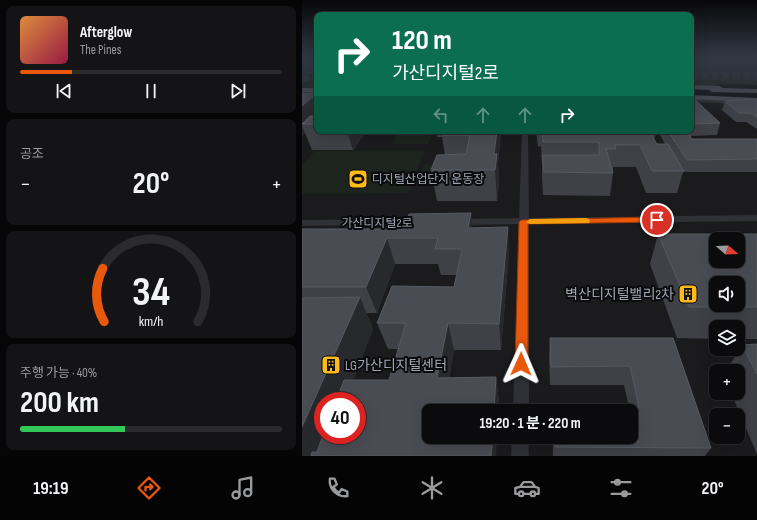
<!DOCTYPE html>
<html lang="ko">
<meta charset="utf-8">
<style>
body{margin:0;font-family:"Sofia Sans Condensed","Noto Sans KR",sans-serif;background:#141416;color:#f1f3f6;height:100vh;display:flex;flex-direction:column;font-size:15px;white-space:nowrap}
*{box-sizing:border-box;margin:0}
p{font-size:13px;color:#9a9b9d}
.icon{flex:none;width:22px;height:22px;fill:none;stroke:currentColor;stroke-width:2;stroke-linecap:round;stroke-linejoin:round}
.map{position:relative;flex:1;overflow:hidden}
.panel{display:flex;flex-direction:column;gap:6px;padding:6px;background:#060607;width:302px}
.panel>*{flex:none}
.hud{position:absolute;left:12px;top:12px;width:380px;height:122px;border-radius:8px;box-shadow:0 4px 16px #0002,0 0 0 1px #2b2b2e;background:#0b6e4f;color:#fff;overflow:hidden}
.needle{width:26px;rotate:109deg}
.controls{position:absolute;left:407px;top:232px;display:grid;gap:8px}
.controls a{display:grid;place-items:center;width:36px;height:36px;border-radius:8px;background:#0b0b0d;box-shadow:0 4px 16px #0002,0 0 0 1px #2b2b2e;font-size:20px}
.speed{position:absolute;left:12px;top:392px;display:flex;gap:8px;font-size:20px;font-weight:700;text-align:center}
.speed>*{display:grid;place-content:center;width:52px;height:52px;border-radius:50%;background:#0b0b0d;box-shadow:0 4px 16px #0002,0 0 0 1px #2b2b2e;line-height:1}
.speed .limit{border:6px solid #d22;background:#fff;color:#111}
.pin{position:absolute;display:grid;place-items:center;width:34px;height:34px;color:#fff;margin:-17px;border:2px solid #fff;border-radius:50%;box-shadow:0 1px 4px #0007}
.me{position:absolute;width:44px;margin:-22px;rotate:1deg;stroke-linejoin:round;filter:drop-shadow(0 0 3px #0008)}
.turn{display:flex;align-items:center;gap:14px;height:84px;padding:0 12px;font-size:18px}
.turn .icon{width:52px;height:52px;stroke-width:2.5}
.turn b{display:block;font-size:28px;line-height:34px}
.lanes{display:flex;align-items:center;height:38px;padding:0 12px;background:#0003;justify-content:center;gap:20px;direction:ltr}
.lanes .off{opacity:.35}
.big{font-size:30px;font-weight:700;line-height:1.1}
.panel .widget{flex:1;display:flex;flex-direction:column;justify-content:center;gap:6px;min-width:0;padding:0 14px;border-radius:8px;background:#141416}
.panel .dial{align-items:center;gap:0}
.dial svg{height:104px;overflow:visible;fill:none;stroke:#2b2b2e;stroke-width:7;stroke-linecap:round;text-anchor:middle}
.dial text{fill:#f1f3f6;stroke:none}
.song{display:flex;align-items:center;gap:12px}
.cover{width:48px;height:48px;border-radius:6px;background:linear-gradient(135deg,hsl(30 70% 55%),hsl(340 70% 35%))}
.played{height:4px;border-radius:2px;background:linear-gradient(90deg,#ea580c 20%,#2b2b2e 20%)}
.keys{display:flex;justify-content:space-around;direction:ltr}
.heat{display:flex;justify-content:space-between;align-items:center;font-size:22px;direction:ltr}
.charge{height:6px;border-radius:3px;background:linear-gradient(90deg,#34c759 40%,#2b2b2e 0)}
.trip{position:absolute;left:120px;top:404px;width:216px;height:40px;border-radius:8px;background:#0b0b0d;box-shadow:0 4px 16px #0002,0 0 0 1px #2b2b2e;font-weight:700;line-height:40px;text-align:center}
.tabs{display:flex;height:64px;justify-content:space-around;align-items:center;background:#040405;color:#9a9b9d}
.tabs .icon{width:28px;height:28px}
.tabs .active{color:#ea580c}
.tabs b{font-size:18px;color:#f1f3f6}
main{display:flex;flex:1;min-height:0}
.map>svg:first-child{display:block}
</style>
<main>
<section class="panel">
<div class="widget">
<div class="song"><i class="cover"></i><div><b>Afterglow</b><p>The Pines</p></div></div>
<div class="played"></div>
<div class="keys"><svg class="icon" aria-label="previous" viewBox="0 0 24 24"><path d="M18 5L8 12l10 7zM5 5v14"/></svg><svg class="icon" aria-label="pause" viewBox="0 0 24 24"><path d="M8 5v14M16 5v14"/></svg><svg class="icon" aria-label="next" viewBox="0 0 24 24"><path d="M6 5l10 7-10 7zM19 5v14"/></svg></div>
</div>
<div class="widget"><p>공조</p>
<div class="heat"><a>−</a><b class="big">20°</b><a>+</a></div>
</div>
<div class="widget dial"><svg viewBox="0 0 100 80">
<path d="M14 69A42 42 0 1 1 86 69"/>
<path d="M14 69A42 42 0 0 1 13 28" stroke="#ea580c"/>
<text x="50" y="56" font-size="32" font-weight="700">34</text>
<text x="50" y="72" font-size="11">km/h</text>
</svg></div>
<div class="widget"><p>주행 가능 · 40%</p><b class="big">200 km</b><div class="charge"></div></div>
</section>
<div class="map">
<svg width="455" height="456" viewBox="0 0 455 456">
<rect width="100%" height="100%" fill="#0f0f11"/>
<path fill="#1b1b1e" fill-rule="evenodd" d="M0,99l15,32h374v-30l66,4v351h-455zM414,239h22v22h-22zM414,283h22v22h-22zM414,327h22v22h-22zM414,371h22v22h-22zM21,401h34v34h-34zM127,411h202v26h-202zM414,415h22v22h-22z"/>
<g fill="#1c241d">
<path d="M389,57h66v4l-66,-2z"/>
<path d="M389,73l66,1v11l-39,-1 3,3h-30z"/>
<rect x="0" y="75" width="15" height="14"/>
<path d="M96,134h34l-4,10h-36z"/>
<path d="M123,150l-17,43 -106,1v-29l13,-14z"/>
<path d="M122,165h18l-6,19h-19z"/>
</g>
<g fill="#252d35">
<path d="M7,57h8v17h-15v-13h7z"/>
<path d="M389,60l66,1v13l-66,-1z"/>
</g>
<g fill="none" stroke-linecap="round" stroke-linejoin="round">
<g stroke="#2c2d31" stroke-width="7" stroke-dasharray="7 3.5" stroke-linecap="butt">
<path d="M389,75l66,1"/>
<path d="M0,78l15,-1"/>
</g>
<g stroke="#36383d" stroke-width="1" stroke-dasharray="1 1.5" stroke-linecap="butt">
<path d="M0,59l15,-1"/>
<path d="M389,59l45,1 -4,-3"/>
<path d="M0,60h15"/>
<path d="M434,60h21"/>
<path d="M0,79h15"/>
<path d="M389,79l66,1"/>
<path d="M420,81l35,1"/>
</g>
<g fill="#303136" fill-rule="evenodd">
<path d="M389,97l66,5v4l-66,-5z"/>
<path d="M220,131h6l1,87 228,-3v6l-228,3v187h-16l6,-187 -60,1 -5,-3 5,-3 60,-1z"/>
<path d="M117,219l5,3 -2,2 -120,2v-6z"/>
<path d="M210,437h16l1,19h-18z"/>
</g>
<g fill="#4c4e55" fill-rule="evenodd">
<path d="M389,85l29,1 3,2 34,1v4l-45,-1 -3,-2 -18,-1z"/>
<rect x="0" y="88" width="15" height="4"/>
<path d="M389,95l66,3v4l-66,-3z"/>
</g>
</g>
<g fill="#3f4147" fill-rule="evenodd">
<path d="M15,88v43h44l2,5 -10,14h-41l-7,-17 -3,4v-48l2,4h7z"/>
<path d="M389,96l29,27 -3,12 -27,1 2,3h65v33h-74l-6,21h-31l-10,-26h-23v6l-3,23 -67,-1 -1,-18v-14l-1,-17 -3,1 -2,-16h121l-3,9 3,4h8l-7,-13h33z"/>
<path d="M455,99v30l-11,-7h-10l-14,-12 3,-9z"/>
<path d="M134,131h65l-3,33 1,20 -2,17h-60l-6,-31 14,-15 -3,-18h-5z"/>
<path d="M170,228l37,25 -8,97h-47l-5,28 47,-1 3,26 -197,53v-227zM93,264h43l3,11h16l-3,12 -77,36 11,26h10l-9,31h-36l20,-51 -7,-16h11z"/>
<path d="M356,234h99v105h-19v-12h-22v12l-39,-1 -27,-74z"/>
<path d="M248,338h123l38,110 -6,8h-152v-19h78v-26h-78v-4h76l-5,-22h-74l-1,-28z"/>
<path d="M455,344v110l-26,-61h7v-22h-12l16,-26z"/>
</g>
<g fill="#28292d">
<path d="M10,97l5,13v11l-15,3v-18z"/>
<path d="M0,126l3,7 -3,4z"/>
<path d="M45,131h14l2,5 -10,14z"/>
<path d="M195,131h4l-3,33 1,20 -2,17 -3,-47z"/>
<path d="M169,213l3,26 -6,-11z"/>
<path d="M206,227l1,26 -8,97 -2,-26z"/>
<path d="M85,238l8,26 -18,49 -11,-26z"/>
<path d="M58,297l13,32 -27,72h-23v34h10l-8,21h-23v-29z"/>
<path d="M146,323l6,27 -10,54 -7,-26z"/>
<path d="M194,377l3,26v8h-5z"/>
<path d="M191,437h4l-1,19h-5z"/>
</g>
<g fill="#4a4c53" stroke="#575a62" fill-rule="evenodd">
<path d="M15,88v9h-5l-10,9v-13h9z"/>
<path d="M389,96l29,27 -29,1z"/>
<path d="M455,99v18l-7,-4h-11l-14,-12z"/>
<path d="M8,116h7v8h-15z"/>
<path d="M141,131h54l-3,23h3l-2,16h-64l6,-15 29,-1 4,-19h-28z"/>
<path d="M240,131h107l8,13h11l16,27h-32l-12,-26h-25l1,4h-10l7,24 -69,-1 -2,-17h57v-13h-56z"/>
<path d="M366,131h18l6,8h65v20l-70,1z"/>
<path d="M169,213l-3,15 40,-1 -9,97 -51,-1 -11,55 59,-1 -2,34h-65v26h64l-2,19h-180l1,-4h5l6,-17h34v-34h-21l8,-21h45l17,-57h-29l15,-37 62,1 8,-38h-27l3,-11h-51l-21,49h-64v-58h101l6,-15z"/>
<path d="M356,234h99v73h-68zM414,239h22v22h-22zM414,283h22v22h-22z"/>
<path d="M58,297l-58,130v-129z"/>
<path d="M248,338h123l38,110 -156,-1v-10h76v-26h-77l-1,-4h86l-9,-41 -79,1z"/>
<path d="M455,344v30l-15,-29z"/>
</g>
<linearGradient id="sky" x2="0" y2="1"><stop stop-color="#080809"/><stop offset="0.47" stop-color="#313743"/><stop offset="1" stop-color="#313743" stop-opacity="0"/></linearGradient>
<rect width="455" height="120" fill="url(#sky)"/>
<path fill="#ea580c" stroke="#983908" d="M355,217l5,3 -2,2 -132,2v140l-2,4 -5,2 -4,-2 -2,-4 4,-142 2,-2z"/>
<path fill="#f59e0b" d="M284,218l3,1 1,2 -1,2 -59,1 -4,-2 4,-3z"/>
<defs>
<symbol id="stadium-square" viewBox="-11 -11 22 22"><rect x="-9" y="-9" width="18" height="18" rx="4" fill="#ffbb19" stroke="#0b0a0c"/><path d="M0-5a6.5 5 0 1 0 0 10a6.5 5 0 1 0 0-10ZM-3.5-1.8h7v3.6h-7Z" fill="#111"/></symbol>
<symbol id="building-square" viewBox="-11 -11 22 22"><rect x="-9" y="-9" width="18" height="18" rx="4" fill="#ffbb19" stroke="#0b0a0c"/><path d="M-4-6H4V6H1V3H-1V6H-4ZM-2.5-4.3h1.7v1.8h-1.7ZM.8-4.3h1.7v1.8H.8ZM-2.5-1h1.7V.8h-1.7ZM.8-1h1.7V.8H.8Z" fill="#111"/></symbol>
</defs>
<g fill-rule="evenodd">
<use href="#stadium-square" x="45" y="168" width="22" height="22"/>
<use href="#building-square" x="375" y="283" width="22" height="22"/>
<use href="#building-square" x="18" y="354" width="22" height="22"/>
</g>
<g text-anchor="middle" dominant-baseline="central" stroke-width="4" stroke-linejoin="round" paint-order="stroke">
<g font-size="12" fill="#9fa5b3" stroke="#0b0a0c" text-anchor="start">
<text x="70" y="179">디지털산업단지 운동장</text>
</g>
<g font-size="12" fill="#9fa5b3" stroke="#0b0a0c">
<text x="75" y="223">가산디지털2로</text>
</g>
<g font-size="14" fill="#9fa5b3" stroke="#0b0a0c" text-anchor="end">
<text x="372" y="294">벽산디지털밸리2차</text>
<text x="43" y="365" text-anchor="start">LG가산디지털센터</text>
</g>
</g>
</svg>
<div class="controls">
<a><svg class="needle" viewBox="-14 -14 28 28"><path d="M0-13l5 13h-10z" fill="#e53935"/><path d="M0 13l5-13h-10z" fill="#9a9b9d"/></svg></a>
<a><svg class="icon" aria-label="sound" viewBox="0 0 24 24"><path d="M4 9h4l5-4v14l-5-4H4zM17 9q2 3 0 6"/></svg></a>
<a><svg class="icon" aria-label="layers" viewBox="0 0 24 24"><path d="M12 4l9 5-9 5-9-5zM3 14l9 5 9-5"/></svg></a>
<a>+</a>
<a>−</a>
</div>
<div class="speed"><div class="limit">40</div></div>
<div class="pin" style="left:355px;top:220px;background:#d93025"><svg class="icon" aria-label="arrive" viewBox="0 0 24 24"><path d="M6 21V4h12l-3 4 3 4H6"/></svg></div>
<svg class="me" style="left:219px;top:364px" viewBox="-20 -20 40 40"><path d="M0-17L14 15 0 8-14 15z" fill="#ea580c" stroke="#fff" stroke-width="4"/></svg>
<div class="trip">19:20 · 1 분 · 220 m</div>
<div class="hud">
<div class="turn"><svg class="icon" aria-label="right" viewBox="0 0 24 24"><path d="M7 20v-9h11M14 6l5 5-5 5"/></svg><div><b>120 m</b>가산디지털2로</div></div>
<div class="lanes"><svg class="icon off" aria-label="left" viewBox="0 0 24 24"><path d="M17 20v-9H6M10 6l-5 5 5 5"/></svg><svg class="icon off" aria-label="ahead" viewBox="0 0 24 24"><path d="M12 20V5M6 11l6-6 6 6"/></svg><svg class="icon off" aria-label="ahead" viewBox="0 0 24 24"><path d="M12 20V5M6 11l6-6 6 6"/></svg><svg class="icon" aria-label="right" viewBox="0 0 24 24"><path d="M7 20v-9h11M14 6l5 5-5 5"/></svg></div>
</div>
</div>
</main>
<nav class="tabs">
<b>19:19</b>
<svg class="icon active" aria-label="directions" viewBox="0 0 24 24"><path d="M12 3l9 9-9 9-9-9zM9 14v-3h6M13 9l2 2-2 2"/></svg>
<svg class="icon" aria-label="music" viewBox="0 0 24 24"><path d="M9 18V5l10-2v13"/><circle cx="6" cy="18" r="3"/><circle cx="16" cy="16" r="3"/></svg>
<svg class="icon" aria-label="phone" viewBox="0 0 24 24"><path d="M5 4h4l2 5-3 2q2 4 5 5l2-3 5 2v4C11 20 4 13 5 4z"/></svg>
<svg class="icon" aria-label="climate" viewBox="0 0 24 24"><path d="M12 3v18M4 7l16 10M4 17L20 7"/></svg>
<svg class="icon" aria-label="car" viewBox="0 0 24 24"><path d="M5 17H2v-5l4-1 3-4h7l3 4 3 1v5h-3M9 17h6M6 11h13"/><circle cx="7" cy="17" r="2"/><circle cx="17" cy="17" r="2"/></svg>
<svg class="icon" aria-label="filters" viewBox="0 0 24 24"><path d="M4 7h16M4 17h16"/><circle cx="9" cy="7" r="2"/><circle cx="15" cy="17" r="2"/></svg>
<b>20°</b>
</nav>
